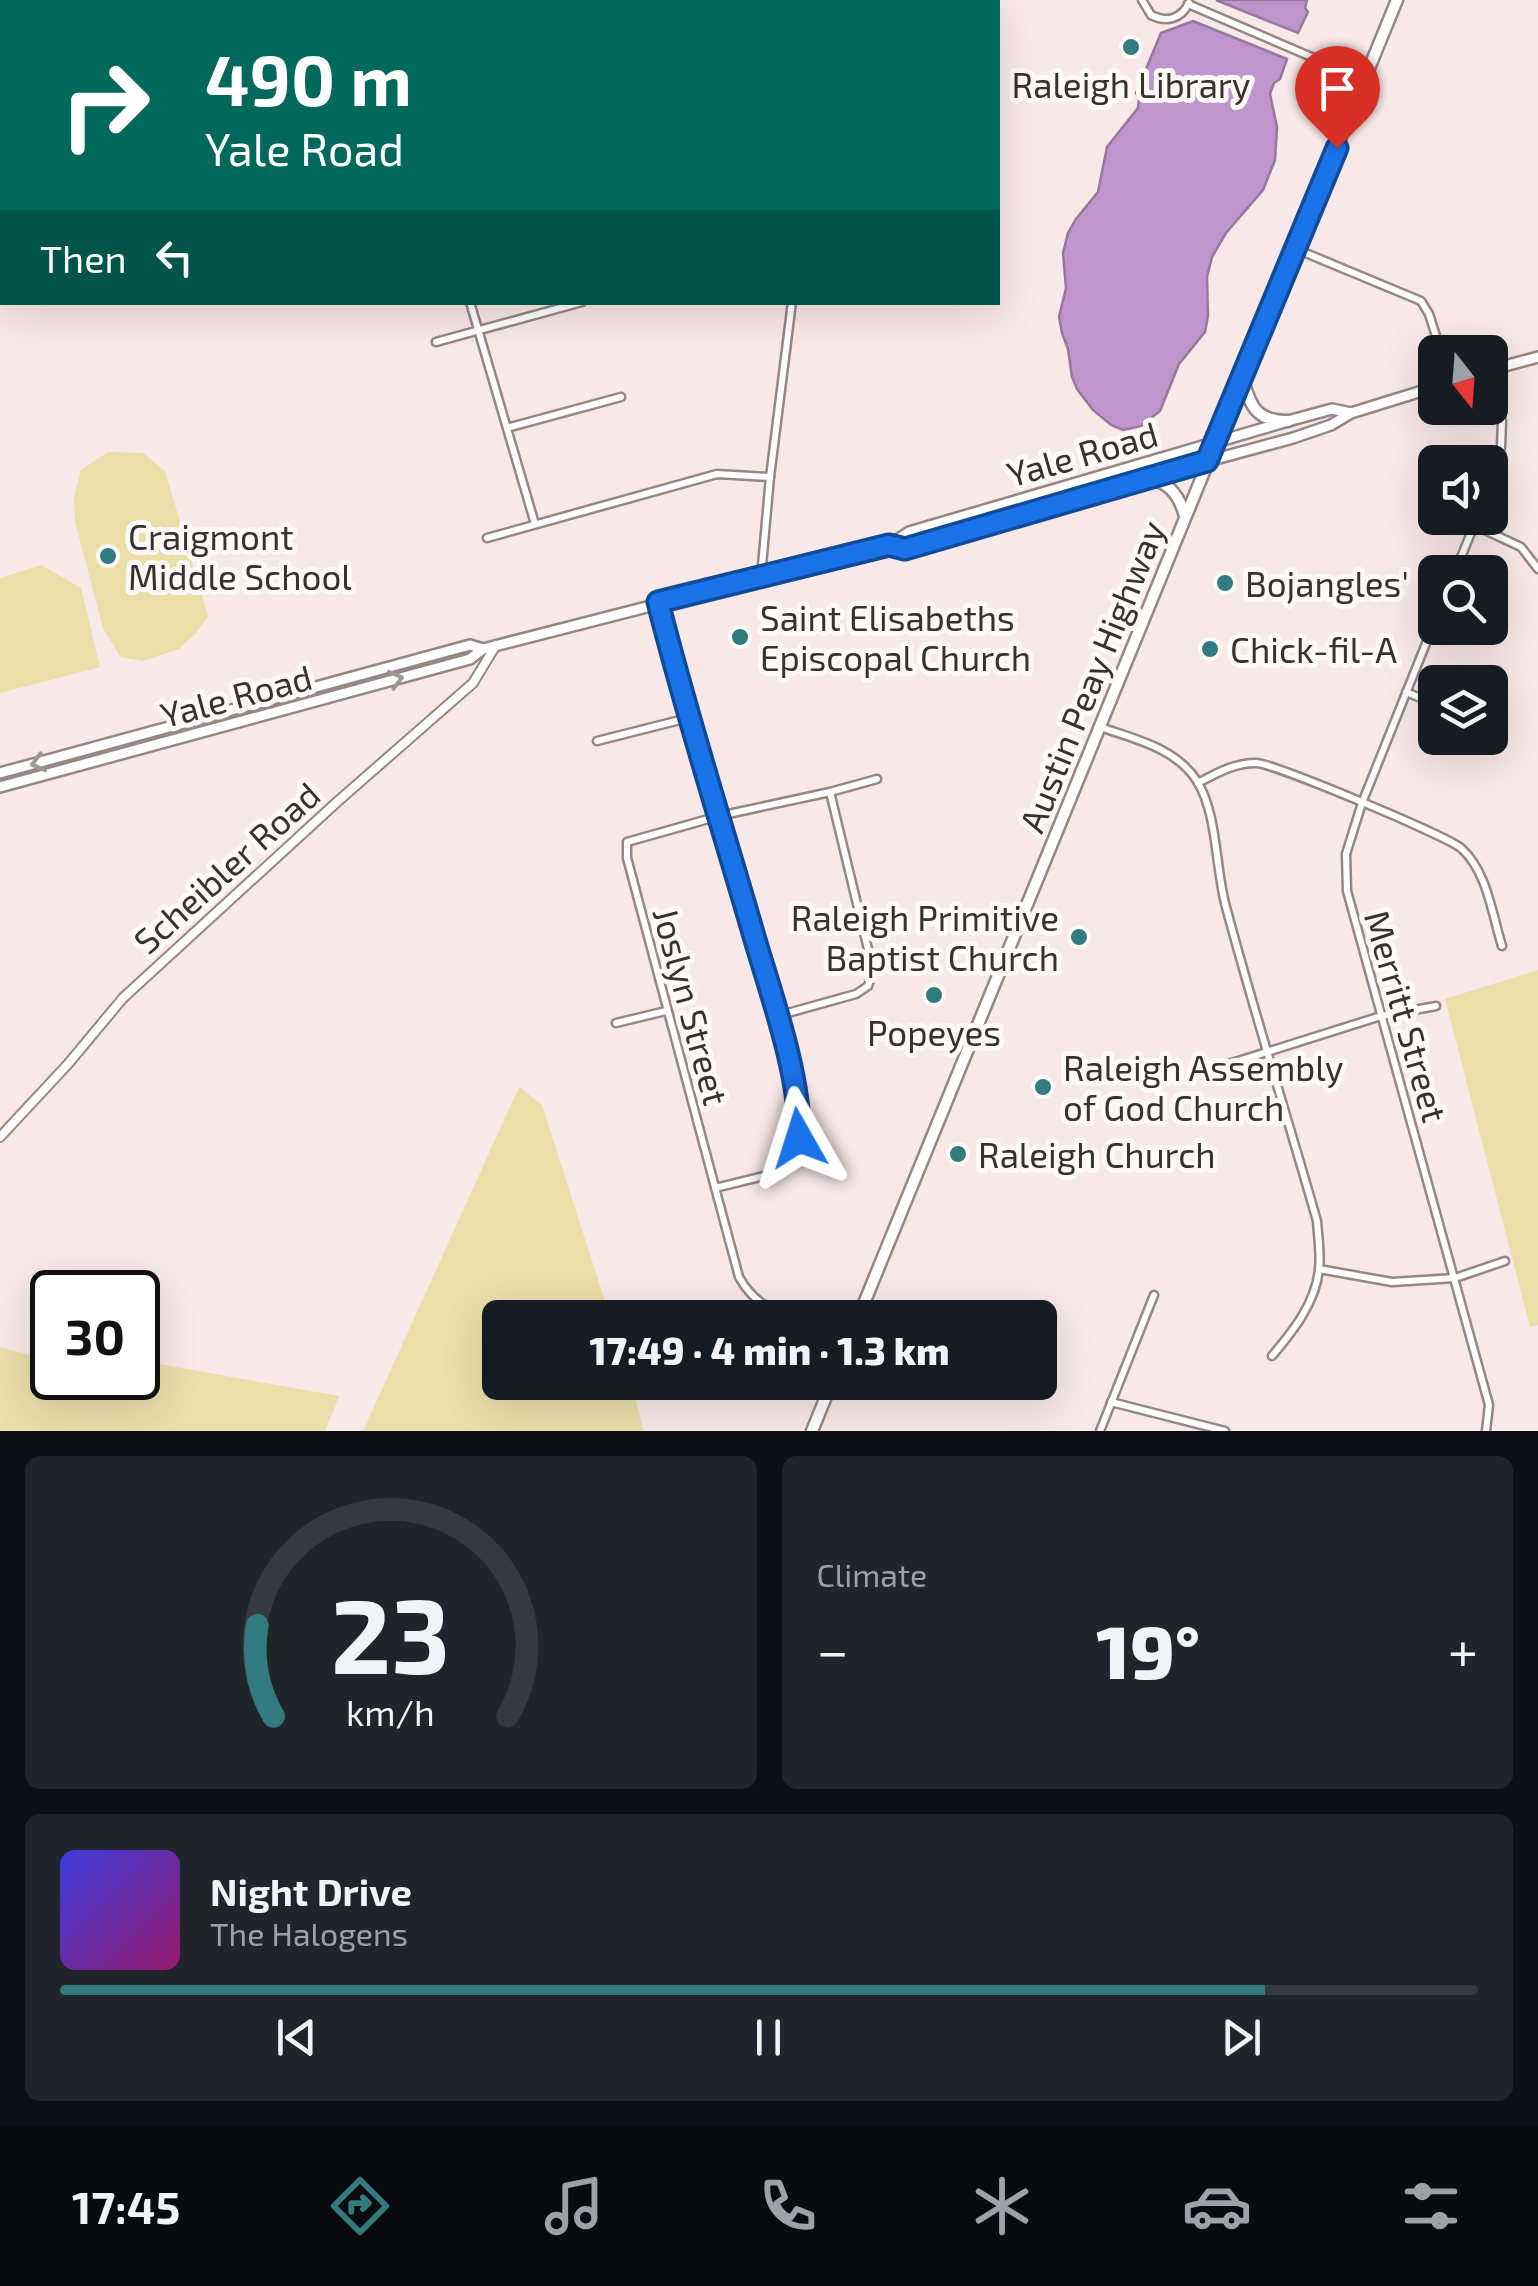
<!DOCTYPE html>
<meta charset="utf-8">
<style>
body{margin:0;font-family:"Exo 2",sans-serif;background:#20242c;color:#f1f3f6;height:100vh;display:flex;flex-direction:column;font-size:38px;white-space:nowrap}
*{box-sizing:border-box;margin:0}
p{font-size:32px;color:#9ea1a6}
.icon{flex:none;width:55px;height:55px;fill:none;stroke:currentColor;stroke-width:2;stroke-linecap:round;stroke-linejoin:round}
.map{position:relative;height:1431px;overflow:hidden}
.side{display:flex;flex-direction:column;gap:25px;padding:25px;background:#0d0f14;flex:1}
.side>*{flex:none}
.top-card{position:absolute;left:0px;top:0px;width:1000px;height:305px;box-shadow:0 10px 40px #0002;background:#00695c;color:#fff;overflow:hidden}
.needle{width:65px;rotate:163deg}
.buttons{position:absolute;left:1418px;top:335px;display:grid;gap:20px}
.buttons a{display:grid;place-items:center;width:90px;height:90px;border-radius:15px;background:#171b24;box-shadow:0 10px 40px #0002;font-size:50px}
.speed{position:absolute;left:30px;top:1270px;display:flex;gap:20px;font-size:50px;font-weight:700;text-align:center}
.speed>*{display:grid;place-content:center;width:130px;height:130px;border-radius:50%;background:#171b24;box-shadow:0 10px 40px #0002;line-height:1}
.speed .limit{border:5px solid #111;border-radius:15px;background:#fff;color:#111}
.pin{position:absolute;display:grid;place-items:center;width:85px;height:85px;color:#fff;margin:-102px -42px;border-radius:50% 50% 50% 0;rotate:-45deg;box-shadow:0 0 10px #0007}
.pin .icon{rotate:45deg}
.me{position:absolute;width:110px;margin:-55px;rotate:354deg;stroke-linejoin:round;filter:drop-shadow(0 0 8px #0008)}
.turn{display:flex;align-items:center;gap:35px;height:210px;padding:0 40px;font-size:45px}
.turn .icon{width:130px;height:130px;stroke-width:2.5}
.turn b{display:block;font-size:70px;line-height:85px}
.then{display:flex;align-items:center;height:95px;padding:0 40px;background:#0003;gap:20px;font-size:38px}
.big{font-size:75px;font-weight:800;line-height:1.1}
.side .tile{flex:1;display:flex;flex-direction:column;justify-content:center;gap:15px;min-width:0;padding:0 35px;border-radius:15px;background:#20242c}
.side .dial{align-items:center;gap:0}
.dial svg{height:260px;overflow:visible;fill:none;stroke:#363941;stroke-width:7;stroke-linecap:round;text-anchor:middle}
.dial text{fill:#f1f3f6;stroke:none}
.song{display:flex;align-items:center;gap:30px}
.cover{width:120px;height:120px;border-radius:15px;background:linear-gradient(135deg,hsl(240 70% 55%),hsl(320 70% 35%))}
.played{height:10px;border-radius:5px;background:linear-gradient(90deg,#327b7e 85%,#363941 85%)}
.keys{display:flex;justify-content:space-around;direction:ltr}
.heat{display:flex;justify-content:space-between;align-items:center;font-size:55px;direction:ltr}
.side .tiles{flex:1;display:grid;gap:25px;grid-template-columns:1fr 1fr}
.tile:last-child{grid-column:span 2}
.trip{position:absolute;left:482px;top:1300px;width:575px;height:100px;border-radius:15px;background:#171b24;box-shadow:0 10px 40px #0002;font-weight:800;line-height:100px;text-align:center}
.tabs{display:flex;height:160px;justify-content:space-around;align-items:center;background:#090b0e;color:#9ea1a6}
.tabs .icon{width:70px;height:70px}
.tabs .selected{color:#327b7e}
.tabs b{font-size:45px;color:#f1f3f6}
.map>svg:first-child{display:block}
</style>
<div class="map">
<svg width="1538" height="1431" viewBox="0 0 1538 1431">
<rect width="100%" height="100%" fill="#f8e8e7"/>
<g fill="#ebdea9">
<path d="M108,452l35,1 22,18 43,145 -12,17 -17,16 -36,12 -23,-4 -17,-29 -28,-106 -1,-25 7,-27z"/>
<path d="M41,565l40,23 19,79 -100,26v-115z"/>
<path d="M1538,970v355l-8,2 -85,-328z"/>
<path d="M519,1087l23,18 68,212 -110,1v64l131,1 13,48h-281z"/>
<path d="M0,1347l52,14v17h86v-17h4l197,35 -14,35h-325z"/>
</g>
<g fill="#be95cc" stroke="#96779d" stroke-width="2.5">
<path d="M1216,0h91l-2,8 3,4 -10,21z"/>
<path d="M1193,21l94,38 -7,20 -6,4 -4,11 7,33 -2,33 -12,30 -37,43 -14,24 -5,20 1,39 -3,16 -26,32 -19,47 -19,15 -18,4 -12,-5 -18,-15 -16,-21 -5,-12 -4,-28 -6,-16 -3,-16 7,-29 -3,-35 5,-20 8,-14 22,-27 9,-45 31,-39 1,-10 -3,-5 25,-60z"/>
</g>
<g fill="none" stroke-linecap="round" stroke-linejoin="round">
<defs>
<g id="minor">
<path d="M281,0l1,2"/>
<path d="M1142,0l9,15c16,8 30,4 38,-12"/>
<path d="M498,2l9,-2"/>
<path d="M827,2l1,-2"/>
<path d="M1188,4l175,75"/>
<path d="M1296,249l125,52 8,13 12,38"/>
<path d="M470,302l65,222"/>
<path d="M436,342l146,-40"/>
<path d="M1490,373l12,48 -1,26 -11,32"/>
<path d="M507,428l114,-31"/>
<path d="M1474,525l47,22 17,22"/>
<path d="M487,538l230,-64 53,3"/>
<path d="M1455,572l22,-54"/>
<path d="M761,577l9,-100 22,-175"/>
<path d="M658,604l30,114 31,98 58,200 23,96 -1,25 -31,38 -53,13"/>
<path d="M1435,621l-73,182 -16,51 1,37 142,514 -3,26"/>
<path d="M1406,692l29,12"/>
<path d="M1100,727c35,12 76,21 97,54 21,34 18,87 29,126 28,105 61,209 91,314 1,16 4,33 2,49 -4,34 -26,61 -47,86"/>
<path d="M597,741l91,-23"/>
<path d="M1198,783c19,-10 36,-20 58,-20 17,0 191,73 205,85 26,23 31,66 41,98"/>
<path d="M777,1016l79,-22 12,-8 5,-16 -43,-178"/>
<path d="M616,1023l50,-12"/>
<path d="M1216,1068l165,-52 55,-10"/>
<path d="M1319,1269l73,13 63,-4 50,-17"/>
<path d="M805,1318c-32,-8 -49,-11 -66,-41l-112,-419v-16l92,-26 111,-24 47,-13"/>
<path d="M1111,1402l114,29"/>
<path d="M1100,1431l54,-136"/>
</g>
<path id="tertiary" d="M0,1137l68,-73 55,-66 214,-196 136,-119 23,-38"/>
<g id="secondary">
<path d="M1490,370l48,-13"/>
<path d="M889,545l16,4 240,-71 148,-40 38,-13 20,-12 84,-26"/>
<path d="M0,773l470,-128 13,4"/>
<path d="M0,787l470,-128 13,-10 406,-104 20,-13 379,-111 44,-12 19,4"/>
</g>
<g id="primary">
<path d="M1243,380c8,28 14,41 45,41"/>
<path d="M1145,478c23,2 34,17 40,38"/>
<path d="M858,1318l539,-1318"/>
<path d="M812,1431l20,-49"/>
</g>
</defs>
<use href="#minor" stroke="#958785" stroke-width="11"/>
<use href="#tertiary" stroke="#958785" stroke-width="12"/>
<use href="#secondary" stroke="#958785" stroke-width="14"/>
<use href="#primary" stroke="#958785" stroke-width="15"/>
<use href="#minor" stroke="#fff" stroke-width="6"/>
<use href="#tertiary" stroke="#fff" stroke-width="8"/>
<use href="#secondary" stroke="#fff" stroke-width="9"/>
<use href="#primary" stroke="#fff" stroke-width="10"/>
</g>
<defs><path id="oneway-chevron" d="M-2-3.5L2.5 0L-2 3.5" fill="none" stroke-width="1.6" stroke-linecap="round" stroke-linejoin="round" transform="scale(2.5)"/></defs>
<g stroke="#9b9898">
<use href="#oneway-chevron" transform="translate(396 679) rotate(-15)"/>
<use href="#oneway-chevron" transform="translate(38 763) rotate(165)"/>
</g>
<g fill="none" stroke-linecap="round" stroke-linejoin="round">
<defs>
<path id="route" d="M799,1138c2,-59 -26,-138 -43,-195 -33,-114 -69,-226 -98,-341l231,-57 16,4 302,-88 130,-313"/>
</defs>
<use href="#route" stroke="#114b97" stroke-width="25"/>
<use href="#route" stroke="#1a73e8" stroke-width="18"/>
</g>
<g fill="#327b7e" stroke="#fef8f7" stroke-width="4">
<circle cx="1131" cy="47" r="10"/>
<circle cx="108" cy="556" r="10"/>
<circle cx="1225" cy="583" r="10"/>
<circle cx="740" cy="637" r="10"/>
<circle cx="1210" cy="649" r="10"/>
<circle cx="1079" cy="937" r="10"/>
<circle cx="934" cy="995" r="10"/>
<circle cx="1043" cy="1087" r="10"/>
<circle cx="958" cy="1154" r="10"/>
</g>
<g text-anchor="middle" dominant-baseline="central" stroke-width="10" stroke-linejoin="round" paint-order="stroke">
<g font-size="35" fill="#373130" stroke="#fef8f7" text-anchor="start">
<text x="1131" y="84" text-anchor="middle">Raleigh Library</text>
<text x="128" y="536">Craigmont<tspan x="128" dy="40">Middle School</tspan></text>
<text x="1245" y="583">Bojangles'</text>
<text x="760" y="617">Saint Elisabeths<tspan x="760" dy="40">Episcopal Church</tspan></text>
<text x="1230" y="649">Chick-fil-A</text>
<text x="1059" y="917" text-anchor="end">Raleigh Primitive<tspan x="1059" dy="40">Baptist Church</tspan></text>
<text x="934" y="1032" text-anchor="middle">Popeyes</text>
<text x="1063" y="1067">Raleigh Assembly<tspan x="1063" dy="40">of God Church</tspan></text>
<text x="978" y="1154">Raleigh Church</text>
</g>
<g font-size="35" fill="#373130" stroke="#fef8f7">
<text transform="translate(1082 453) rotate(-16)">Yale Road</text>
<text transform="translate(1091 676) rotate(-68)">Austin Peay Highway</text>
<text transform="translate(236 695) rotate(-15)">Yale Road</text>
<text transform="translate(226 867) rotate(-42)">Scheibler Road</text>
<text transform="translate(692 1006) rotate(75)">Joslyn Street</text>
<text transform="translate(1407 1016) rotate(74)">Merritt Street</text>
</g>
</g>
</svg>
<div class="buttons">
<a><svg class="needle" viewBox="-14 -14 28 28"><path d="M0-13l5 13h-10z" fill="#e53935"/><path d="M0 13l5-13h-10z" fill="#9ea1a6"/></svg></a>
<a><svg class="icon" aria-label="sound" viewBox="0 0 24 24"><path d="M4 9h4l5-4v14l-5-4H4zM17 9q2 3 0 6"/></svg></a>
<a><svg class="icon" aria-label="search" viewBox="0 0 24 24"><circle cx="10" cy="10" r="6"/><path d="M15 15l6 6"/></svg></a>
<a><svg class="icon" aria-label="layers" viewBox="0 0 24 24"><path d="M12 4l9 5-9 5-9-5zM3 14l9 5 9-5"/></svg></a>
</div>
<div class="speed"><div class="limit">30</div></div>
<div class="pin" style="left:1337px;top:148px;background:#d93025"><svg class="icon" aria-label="arrive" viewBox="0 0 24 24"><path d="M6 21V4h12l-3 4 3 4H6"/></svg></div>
<svg class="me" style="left:799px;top:1138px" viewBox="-20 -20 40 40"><path d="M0-17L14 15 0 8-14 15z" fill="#1a73e8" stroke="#fff" stroke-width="4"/></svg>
<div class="trip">17:49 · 4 min · 1.3 km</div>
<div class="top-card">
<div class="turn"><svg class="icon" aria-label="right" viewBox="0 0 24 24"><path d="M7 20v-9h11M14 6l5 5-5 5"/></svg><div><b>490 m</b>Yale Road</div></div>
<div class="then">Then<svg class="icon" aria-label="left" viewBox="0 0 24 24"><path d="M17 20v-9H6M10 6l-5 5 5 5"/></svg></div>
</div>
</div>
<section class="side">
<div class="tiles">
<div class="tile dial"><svg viewBox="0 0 100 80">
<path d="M14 69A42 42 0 1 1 86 69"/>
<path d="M14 69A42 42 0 0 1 9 41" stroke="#327b7e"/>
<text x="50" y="56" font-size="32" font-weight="700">23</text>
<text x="50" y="72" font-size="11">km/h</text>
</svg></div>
<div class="tile"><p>Climate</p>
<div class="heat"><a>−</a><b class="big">19°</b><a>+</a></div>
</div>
<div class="tile">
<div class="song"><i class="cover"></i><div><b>Night Drive</b><p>The Halogens</p></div></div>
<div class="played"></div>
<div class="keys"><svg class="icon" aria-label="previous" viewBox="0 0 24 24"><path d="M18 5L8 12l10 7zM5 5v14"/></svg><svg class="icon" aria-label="pause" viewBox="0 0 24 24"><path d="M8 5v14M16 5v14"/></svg><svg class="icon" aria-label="next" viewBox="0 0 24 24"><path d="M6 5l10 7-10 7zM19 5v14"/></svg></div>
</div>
</div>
</section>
<nav class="tabs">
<b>17:45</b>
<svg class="icon selected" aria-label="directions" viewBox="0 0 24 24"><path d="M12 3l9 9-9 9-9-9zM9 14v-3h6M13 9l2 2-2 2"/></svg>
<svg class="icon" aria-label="music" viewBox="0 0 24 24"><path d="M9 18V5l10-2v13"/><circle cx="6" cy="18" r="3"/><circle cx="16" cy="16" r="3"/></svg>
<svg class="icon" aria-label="phone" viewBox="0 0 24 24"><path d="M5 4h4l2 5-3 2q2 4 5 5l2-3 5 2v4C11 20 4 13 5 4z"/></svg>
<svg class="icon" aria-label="climate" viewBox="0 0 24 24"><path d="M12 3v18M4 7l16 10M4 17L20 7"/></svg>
<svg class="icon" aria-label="car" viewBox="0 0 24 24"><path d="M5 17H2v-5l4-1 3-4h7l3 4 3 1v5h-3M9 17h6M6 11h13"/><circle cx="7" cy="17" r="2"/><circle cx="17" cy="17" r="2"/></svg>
<svg class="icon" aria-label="filters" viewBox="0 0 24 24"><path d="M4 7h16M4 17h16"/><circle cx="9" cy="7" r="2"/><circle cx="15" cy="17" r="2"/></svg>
</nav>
